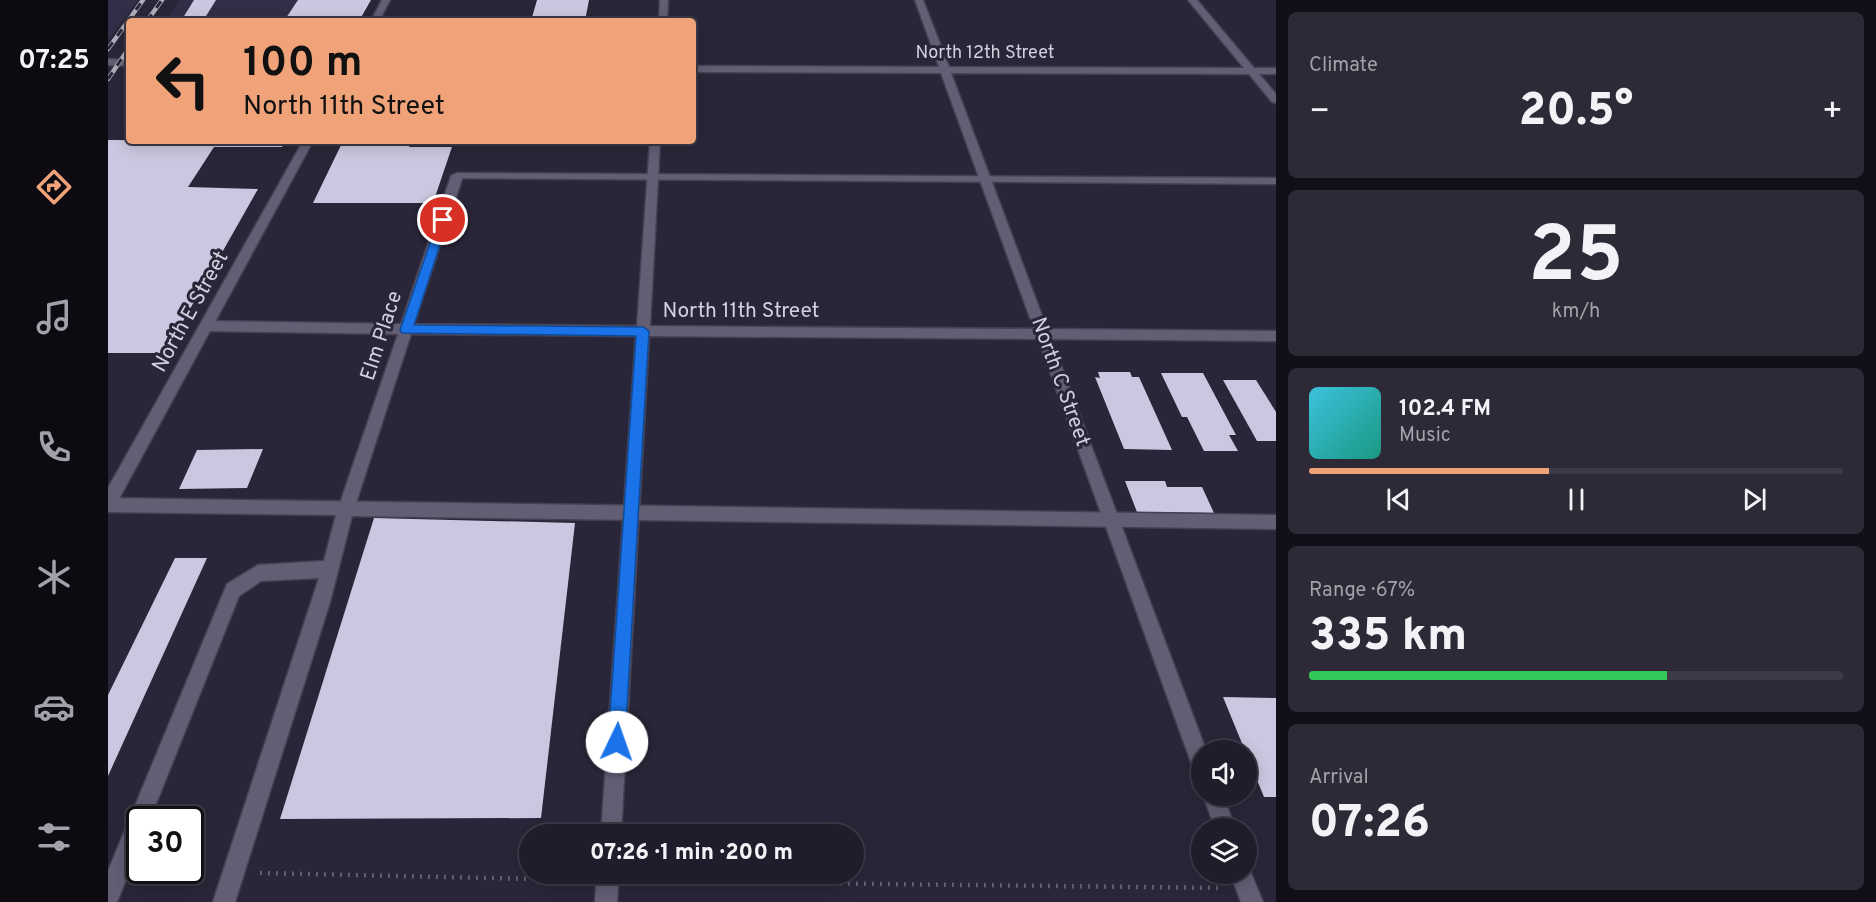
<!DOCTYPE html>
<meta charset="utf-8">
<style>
body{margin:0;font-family:Overpass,sans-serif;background:#2d2937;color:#f1f3f6;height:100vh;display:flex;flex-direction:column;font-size:22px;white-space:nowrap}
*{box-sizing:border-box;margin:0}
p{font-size:20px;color:#a2a1a9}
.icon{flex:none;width:33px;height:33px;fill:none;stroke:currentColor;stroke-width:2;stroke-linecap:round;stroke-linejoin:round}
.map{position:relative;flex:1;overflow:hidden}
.drawer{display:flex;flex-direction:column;gap:12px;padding:12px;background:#120f18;width:600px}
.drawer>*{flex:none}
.guide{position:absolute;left:18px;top:18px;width:570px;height:126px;border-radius:6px;box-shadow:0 3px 15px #0003,0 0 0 2px #3d3a47;background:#f0a279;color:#111;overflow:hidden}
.fabs{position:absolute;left:1083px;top:740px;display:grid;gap:12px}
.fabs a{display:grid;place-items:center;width:66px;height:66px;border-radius:50%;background:#201c2b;box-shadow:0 3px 15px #0003,0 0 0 2px #3d3a47;font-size:30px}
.speed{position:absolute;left:18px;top:806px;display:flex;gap:12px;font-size:30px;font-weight:700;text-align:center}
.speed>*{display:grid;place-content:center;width:78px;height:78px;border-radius:50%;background:#201c2b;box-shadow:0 3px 15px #0003,0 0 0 2px #3d3a47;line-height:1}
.speed .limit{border:3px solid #111;border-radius:9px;background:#fff;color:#111}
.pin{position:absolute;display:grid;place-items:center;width:51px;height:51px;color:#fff;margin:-26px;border:3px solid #fff;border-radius:50%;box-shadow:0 2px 6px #0007}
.me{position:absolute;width:66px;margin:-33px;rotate:3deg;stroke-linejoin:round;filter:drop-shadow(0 0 4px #0008)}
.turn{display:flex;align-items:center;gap:21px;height:126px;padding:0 18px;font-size:27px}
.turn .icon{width:78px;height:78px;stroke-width:2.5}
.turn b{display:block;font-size:42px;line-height:51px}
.big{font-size:45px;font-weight:800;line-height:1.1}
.drawer .card{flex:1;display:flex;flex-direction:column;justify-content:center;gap:9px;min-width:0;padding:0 21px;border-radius:9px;background:#2d2937}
.drawer .dial{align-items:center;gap:0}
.dial b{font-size:78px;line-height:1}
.song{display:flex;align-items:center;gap:18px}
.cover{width:72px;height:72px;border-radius:9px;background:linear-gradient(135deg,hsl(190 70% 55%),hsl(170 70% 35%))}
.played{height:6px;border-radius:3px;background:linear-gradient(90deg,#f0a279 45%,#3d3a47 45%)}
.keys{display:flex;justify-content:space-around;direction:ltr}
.heat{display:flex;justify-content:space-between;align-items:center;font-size:33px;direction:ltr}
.charge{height:9px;border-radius:4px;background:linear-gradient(90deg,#34c759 67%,#3d3a47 0)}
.trip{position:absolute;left:411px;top:824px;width:345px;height:60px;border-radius:30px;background:#201c2b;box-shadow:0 3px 15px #0003,0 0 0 2px #3d3a47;font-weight:800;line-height:60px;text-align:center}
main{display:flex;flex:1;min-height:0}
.menu{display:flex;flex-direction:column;width:108px;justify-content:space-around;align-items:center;background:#0d0b11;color:#a2a1a9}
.menu .icon{width:42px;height:42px}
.menu .selected{color:#f0a279}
.menu b{font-size:27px;color:#f1f3f6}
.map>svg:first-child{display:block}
</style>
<main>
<nav class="menu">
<b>07:25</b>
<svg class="icon selected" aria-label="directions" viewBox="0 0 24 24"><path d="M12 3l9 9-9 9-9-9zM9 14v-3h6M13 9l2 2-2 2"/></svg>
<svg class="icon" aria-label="music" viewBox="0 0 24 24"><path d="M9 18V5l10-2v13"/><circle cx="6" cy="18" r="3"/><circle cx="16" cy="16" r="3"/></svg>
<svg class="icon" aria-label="phone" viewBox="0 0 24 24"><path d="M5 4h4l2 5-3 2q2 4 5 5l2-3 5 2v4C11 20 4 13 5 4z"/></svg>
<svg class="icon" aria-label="climate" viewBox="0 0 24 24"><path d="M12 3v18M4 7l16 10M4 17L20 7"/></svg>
<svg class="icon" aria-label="car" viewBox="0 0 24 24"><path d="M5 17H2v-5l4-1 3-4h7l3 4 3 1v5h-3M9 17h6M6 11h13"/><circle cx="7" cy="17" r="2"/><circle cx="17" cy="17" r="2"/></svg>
<svg class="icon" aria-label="filters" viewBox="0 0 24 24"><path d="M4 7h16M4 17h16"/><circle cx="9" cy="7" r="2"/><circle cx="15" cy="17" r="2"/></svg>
</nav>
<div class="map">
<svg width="1168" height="902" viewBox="0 0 1168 902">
<rect width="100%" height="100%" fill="#2a2639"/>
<g fill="#332e47">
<path d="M0,0h30l-30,41z"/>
<path d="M72,0h189l-12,21h-191z"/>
</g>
<g fill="#cbc7e0">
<path d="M86,0h22l-13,21h-22z"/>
<path d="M190,0h73l-12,21h-75z"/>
<path d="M429,0h52l-4,21h-54z"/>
<path d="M0,140l177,1 -3,6h-68l-26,40 70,2 -93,164h-57z"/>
<path d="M235,141h68l-2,6h43l-19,56h-120z"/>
<path d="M990,372h32l2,5h7l33,73 -48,-1 -29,-72 5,1z"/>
<path d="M1053,373h42l33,62h-7l9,16h-34l-17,-34h-5z"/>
<path d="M1115,380h33l20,32v29h-19z"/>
<path d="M155,449l-16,39 -68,1 18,-39z"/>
<path d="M1017,481h40l2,6h35l12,26 -77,-1z"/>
<path d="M266,518l201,5 -34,295 -261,1z"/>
<path d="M67,558h32l-99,218v-81z"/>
<path d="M1115,697l53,1v99h-12z"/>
</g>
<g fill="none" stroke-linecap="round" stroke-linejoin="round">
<defs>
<g id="lane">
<path d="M349,173l819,5v6l-823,-6 -2,-2z"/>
<path d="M0,498l1168,17v14l-924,-13 -22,86 -95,300h-22l106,-324 -58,3 -22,15 -89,223h-10v26l-23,57h-9v-31l119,-287 31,-19 66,-4 12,-46 -228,-3z"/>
</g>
<g id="street">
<path d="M552,0h8l-1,21h-8z"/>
<path d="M807,0h8l26,67 295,1 -56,-68h9l57,68h22v6h-17l17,20v9l-4,-1 -23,-28 -298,-1 96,256 229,2v10l-225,-2 155,411h-4v25l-7,-3 -3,-7 -154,-426 -389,-3 -28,498h-20l35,-498 -225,-2 -57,175 -2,5 -6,2 -6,-2 -2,-5 60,-175 -192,-3 -7,-5 7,-5 195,3 50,-148 6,-3 6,3 -49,148 223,2 13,-185h10l-10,185 384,3 -93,-256 -248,-1v-6l246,1z"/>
<path d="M0,59l21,1v6l-21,-1z"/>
<path d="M1095,795h20l12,33h-20z"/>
<path d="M1138,865l2,1 15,36h-22l-11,-29h16z"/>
<path d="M489,873h22l-2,29h-22z"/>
</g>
<g id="secondary">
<path d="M274,0h8l-11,21h-8z"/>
<path d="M195,141h10l-199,367 -6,2v-22z"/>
</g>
</defs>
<use href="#lane" stroke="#454051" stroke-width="3"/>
<use href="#street" stroke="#454051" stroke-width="3"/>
<use href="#secondary" stroke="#454051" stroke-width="3"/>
<g stroke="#625f70" stroke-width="4.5" stroke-dasharray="2 6" stroke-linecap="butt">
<path d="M45,870l54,2"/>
<path d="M152,873l322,7"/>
<path d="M524,881l589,7"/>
</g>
<use href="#lane" fill="#625e74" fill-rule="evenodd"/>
<use href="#street" fill="#625e74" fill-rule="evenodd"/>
<use href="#secondary" fill="#625e74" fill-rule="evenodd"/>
<defs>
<g id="rail">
<path d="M39,21l15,-21"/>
<path d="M0,49l35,-49"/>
<path d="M0,79l21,-31"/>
</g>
</defs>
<use href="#rail" stroke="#b0adbb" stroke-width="4.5"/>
<use href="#rail" stroke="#2a2639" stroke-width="3" stroke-dasharray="8" stroke-linecap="butt"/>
</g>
<path fill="#1a73e8" stroke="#114b97" stroke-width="1.5" d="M335,216l5,4 -34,105 229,2 6,4 -24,411 -2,7 -6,2 -7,-2 -2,-7 28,-406 -234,-3 -2,-3 38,-110z"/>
<g text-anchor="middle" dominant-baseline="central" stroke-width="6" stroke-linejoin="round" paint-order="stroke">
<g font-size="18" fill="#d3d0dd" stroke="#2a2639">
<text x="877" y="53">North 12th Street</text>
</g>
<g font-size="21" fill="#d3d0dd" stroke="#2a2639">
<text x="633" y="311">North 11th Street</text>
<text transform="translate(83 312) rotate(-61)">North E Street</text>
<text transform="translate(274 336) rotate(-72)">Elm Place</text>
<text transform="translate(952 382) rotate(70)">North C Street</text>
</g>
</g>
</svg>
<div class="fabs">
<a><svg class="icon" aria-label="sound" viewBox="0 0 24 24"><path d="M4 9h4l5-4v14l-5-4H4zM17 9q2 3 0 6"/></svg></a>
<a><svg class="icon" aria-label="layers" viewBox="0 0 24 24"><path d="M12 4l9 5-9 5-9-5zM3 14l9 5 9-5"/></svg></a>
</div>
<div class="speed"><div class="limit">30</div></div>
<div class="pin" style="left:335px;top:220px;background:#d93025"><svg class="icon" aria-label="arrive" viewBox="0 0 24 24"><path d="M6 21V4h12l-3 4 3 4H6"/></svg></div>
<svg class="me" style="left:509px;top:742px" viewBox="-20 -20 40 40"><circle r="19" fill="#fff"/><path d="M0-13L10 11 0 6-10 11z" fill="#1a73e8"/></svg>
<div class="trip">07:26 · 1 min · 200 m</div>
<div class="guide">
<div class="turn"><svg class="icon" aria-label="left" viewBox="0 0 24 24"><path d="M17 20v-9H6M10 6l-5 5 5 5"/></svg><div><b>100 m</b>North 11th Street</div></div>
</div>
</div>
<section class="drawer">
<div class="card"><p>Climate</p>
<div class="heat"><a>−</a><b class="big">20.5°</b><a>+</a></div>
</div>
<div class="card dial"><b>25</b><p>km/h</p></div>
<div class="card">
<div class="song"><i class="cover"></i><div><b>102.4 FM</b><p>Music</p></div></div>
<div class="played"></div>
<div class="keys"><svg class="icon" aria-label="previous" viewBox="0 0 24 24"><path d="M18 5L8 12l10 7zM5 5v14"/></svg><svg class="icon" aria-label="pause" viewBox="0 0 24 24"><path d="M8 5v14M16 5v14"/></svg><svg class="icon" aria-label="next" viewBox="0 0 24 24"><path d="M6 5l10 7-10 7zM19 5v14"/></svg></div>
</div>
<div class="card"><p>Range · 67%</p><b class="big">335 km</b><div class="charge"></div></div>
<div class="card"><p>Arrival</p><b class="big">07:26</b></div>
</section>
</main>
